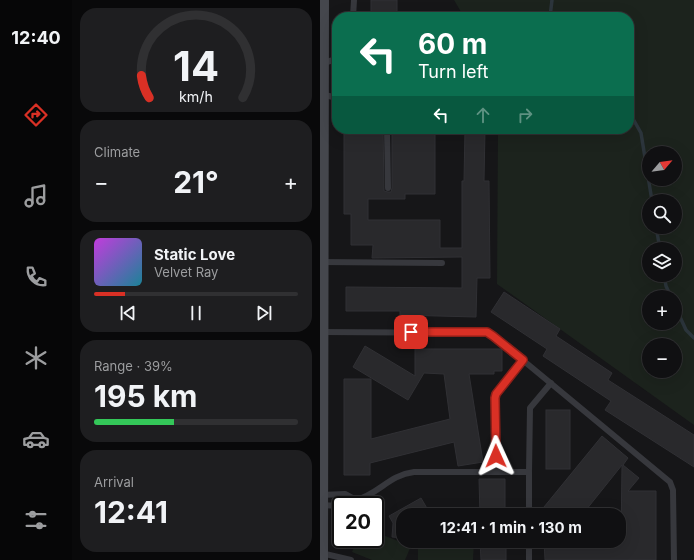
<!DOCTYPE html>
<meta charset="utf-8">
<style>
body{margin:0;font-family:Inter,sans-serif;background:#1e1e20;color:#f1f3f6;height:100vh;display:flex;flex-direction:column;font-size:15px;white-space:nowrap}
*{box-sizing:border-box;margin:0}
p{font-size:13px;color:#9c9d9f}
.icon{flex:none;width:22px;height:22px;fill:none;stroke:currentColor;stroke-width:2;stroke-linecap:round;stroke-linejoin:round}
.map{position:relative;flex:1;overflow:hidden}
.panel{display:flex;flex-direction:column;gap:8px;padding:8px;background:#09090a;width:248px}
.panel>*{flex:none}
.banner{position:absolute;left:12px;top:12px;width:302px;height:122px;border-radius:16px;box-shadow:0 4px 16px #0002,0 0 0 1px #303032;background:#0b6e4f;color:#fff;overflow:hidden}
.needle{width:26px;rotate:61deg}
.controls{position:absolute;left:322px;top:146px;display:grid;gap:8px}
.controls a{display:grid;place-items:center;width:40px;height:40px;border-radius:50%;background:#101012;box-shadow:0 4px 16px #0002,0 0 0 1px #303032;font-size:20px}
.speed{position:absolute;left:12px;top:496px;display:flex;gap:8px;font-size:20px;font-weight:700;text-align:center}
.speed>*{display:grid;place-content:center;width:52px;height:52px;border-radius:50%;background:#101012;box-shadow:0 4px 16px #0002,0 0 0 1px #303032;line-height:1}
.speed .limit{border:2px solid #111;border-radius:6px;background:#fff;color:#111}
.pin{position:absolute;display:grid;place-items:center;width:34px;height:34px;color:#fff;margin:-17px;border-radius:8px;box-shadow:0 2px 6px #0006}
.me{position:absolute;width:44px;margin:-22px;rotate:359deg;stroke-linejoin:round;filter:drop-shadow(0 0 3px #0008)}
.turn{display:flex;align-items:center;gap:14px;height:84px;padding:0 20px;font-size:18px}
.turn .icon{width:52px;height:52px;stroke-width:2.5}
.turn b{display:block;font-size:28px;line-height:34px}
.lanes{display:flex;align-items:center;height:38px;padding:0 20px;background:#0003;justify-content:center;gap:20px;direction:ltr}
.lanes .off{opacity:.35}
.big{font-size:30px;font-weight:700;line-height:1.1}
.panel .tile{flex:1;display:flex;flex-direction:column;justify-content:center;gap:6px;min-width:0;padding:0 14px;border-radius:16px;background:#1e1e20}
.panel .dial{align-items:center;gap:0}
.dial svg{height:104px;overflow:visible;fill:none;stroke:#303032;stroke-width:7;stroke-linecap:round;text-anchor:middle}
.dial text{fill:#f1f3f6;stroke:none}
.song{display:flex;align-items:center;gap:12px}
.cover{width:48px;height:48px;border-radius:6px;background:linear-gradient(135deg,hsl(290 70% 55%),hsl(190 70% 35%))}
.played{height:4px;border-radius:2px;background:linear-gradient(90deg,#d93025 15%,#303032 15%)}
.keys{display:flex;justify-content:space-around;direction:ltr}
.heat{display:flex;justify-content:space-between;align-items:center;font-size:22px;direction:ltr}
.charge{height:6px;border-radius:3px;background:linear-gradient(90deg,#34c759 39%,#303032 0)}
.trip{position:absolute;left:76px;top:508px;width:230px;height:40px;border-radius:16px;background:#101012;box-shadow:0 4px 16px #0002,0 0 0 1px #303032;font-weight:700;line-height:40px;text-align:center}
main{display:flex;flex:1;min-height:0}
.menu{display:flex;flex-direction:column;width:72px;justify-content:space-around;align-items:center;background:#060607;color:#9c9d9f}
.menu .icon{width:28px;height:28px}
.menu .on{color:#d93025}
.menu b{font-size:18px;color:#f1f3f6}
.map>svg:first-child{display:block}
</style>
<main>
<nav class="menu">
<b>12:40</b>
<svg class="icon on" aria-label="directions" viewBox="0 0 24 24"><path d="M12 3l9 9-9 9-9-9zM9 14v-3h6M13 9l2 2-2 2"/></svg>
<svg class="icon" aria-label="music" viewBox="0 0 24 24"><path d="M9 18V5l10-2v13"/><circle cx="6" cy="18" r="3"/><circle cx="16" cy="16" r="3"/></svg>
<svg class="icon" aria-label="phone" viewBox="0 0 24 24"><path d="M5 4h4l2 5-3 2q2 4 5 5l2-3 5 2v4C11 20 4 13 5 4z"/></svg>
<svg class="icon" aria-label="climate" viewBox="0 0 24 24"><path d="M12 3v18M4 7l16 10M4 17L20 7"/></svg>
<svg class="icon" aria-label="car" viewBox="0 0 24 24"><path d="M5 17H2v-5l4-1 3-4h7l3 4 3 1v5h-3M9 17h6M6 11h13"/><circle cx="7" cy="17" r="2"/><circle cx="17" cy="17" r="2"/></svg>
<svg class="icon" aria-label="filters" viewBox="0 0 24 24"><path d="M4 7h16M4 17h16"/><circle cx="9" cy="7" r="2"/><circle cx="15" cy="17" r="2"/></svg>
</nav>
<section class="panel">
<div class="tile dial"><svg viewBox="0 0 100 80">
<path d="M14 69A42 42 0 1 1 86 69"/>
<path d="M14 69A42 42 0 0 1 8 52" stroke="#d93025"/>
<text x="50" y="56" font-size="32" font-weight="700">14</text>
<text x="50" y="72" font-size="11">km/h</text>
</svg></div>
<div class="tile"><p>Climate</p>
<div class="heat"><a>−</a><b class="big">21°</b><a>+</a></div>
</div>
<div class="tile">
<div class="song"><i class="cover"></i><div><b>Static Love</b><p>Velvet Ray</p></div></div>
<div class="played"></div>
<div class="keys"><svg class="icon" aria-label="previous" viewBox="0 0 24 24"><path d="M18 5L8 12l10 7zM5 5v14"/></svg><svg class="icon" aria-label="pause" viewBox="0 0 24 24"><path d="M8 5v14M16 5v14"/></svg><svg class="icon" aria-label="next" viewBox="0 0 24 24"><path d="M6 5l10 7-10 7zM19 5v14"/></svg></div>
</div>
<div class="tile"><p>Range · 39%</p><b class="big">195 km</b><div class="charge"></div></div>
<div class="tile"><p>Arrival</p><b class="big">12:41</b></div>
</section>
<div class="map">
<svg width="374" height="560" viewBox="0 0 374 560">
<rect width="100%" height="100%" fill="#161618"/>
<g fill="#1c231d" fill-rule="evenodd">
<path d="M134,0h240v425l-197,-141 1,-155h131v-112h-165zM329,153h26v26h-26zM329,201h26v26h-26zM329,249h26v26h-26zM329,297h26v26h-26zM329,345h26v26h-26z"/>
<path d="M55,532l36,14 -6,14h-33l-20,-8 5,-13h18z"/>
<path d="M98,541h56l-1,19h-55z"/>
</g>
<g fill="none" stroke-linecap="round" stroke-linejoin="round">
<g stroke="#2c353c" stroke-width="3.5">
<path d="M230,17l2,-17"/>
<path d="M309,115l3,2 9,16 11,68"/>
<path d="M336,227l4,22"/>
<path d="M344,275l2,11 5,11"/>
<path d="M355,306l11,24 8,8"/>
</g>
</g>
<g fill="#29292c" stroke="#303034">
<rect x="51" y="0" width="26" height="17"/>
<path d="M24,129h39l1,59v3l4,1h3l1,-4v-59h43v65h-30v5h-37v21h72v28h22v-67h2l1,-52h20l-1,52h5l1,97h-13l-1,39 -76,-2v-4h-54v-24l116,1v-31l-90,1 1,-13h-22v-31h-7z"/>
<path d="M184,292l56,37 -4,7 56,37 -4,7 86,55v32l-89,-57 6,-9 -68,-45 4,-7 -56,-37z"/>
<path d="M45,346l50,30v-27h87v22h-8v3h-25l14,88 -25,4 -4,-24 -84,21v12h-26v-96h27v60l79,-20 -6,-45 -20,-1 -16,27 -55,-33z"/>
<rect x="226" y="410" width="24" height="59"/>
<path d="M282,436l26,22 -5,7 16,13 -11,13h28v69h-111l-1,-19h77l1,-76 -40,50h-29l-9,-8z"/>
<path d="M159,479h26v36h-25z"/>
<path d="M101,498l7,12 -9,5h-16v23l-11,-1 1,-14 -4,-7z"/>
<path d="M160,541h26v19h-25z"/>
</g>
<g fill="none" stroke-linecap="round" stroke-linejoin="round">
<g stroke="#37383d" stroke-width="6">
<path d="M33,17l1,-17"/>
<path d="M3,63l14,-4"/>
<path d="M1,94l16,4"/>
<path d="M67,129l1,59"/>
<path d="M1,262l121,1"/>
<path d="M1,332l169,1 180,149 3,8 1,70"/>
<path d="M176,471l-1,-73 1,-4 27,-34"/>
<path d="M209,472l1,-64 21,-25"/>
<path d="M1,495l24,-1 11,6 -8,5"/>
<path d="M36,500c23,-6 33,-25 58,-28h115v43"/>
<path d="M0,505l21,1"/>
<path d="M1,553l30,7"/>
<path d="M209,560v-19"/>
</g>
<path stroke="#45474d" stroke-width="16" d="M0,560l1,-560"/>
</g>
<g fill="none" stroke-linecap="round" stroke-linejoin="round">
<defs>
<path id="route" d="M91,332h76l6,4 30,24 -27,34 -1,4 1,58"/>
</defs>
<use href="#route" stroke="#8d1f18" stroke-width="10"/>
<use href="#route" stroke="#d93025" stroke-width="7"/>
</g>
</svg>
<div class="controls">
<a><svg class="needle" viewBox="-14 -14 28 28"><path d="M0-13l5 13h-10z" fill="#e53935"/><path d="M0 13l5-13h-10z" fill="#9c9d9f"/></svg></a>
<a><svg class="icon" aria-label="search" viewBox="0 0 24 24"><circle cx="10" cy="10" r="6"/><path d="M15 15l6 6"/></svg></a>
<a><svg class="icon" aria-label="layers" viewBox="0 0 24 24"><path d="M12 4l9 5-9 5-9-5zM3 14l9 5 9-5"/></svg></a>
<a>+</a>
<a>−</a>
</div>
<div class="speed"><div class="limit">20</div></div>
<div class="pin" style="left:91px;top:332px;background:#d93025"><svg class="icon" aria-label="arrive" viewBox="0 0 24 24"><path d="M6 21V4h12l-3 4 3 4H6"/></svg></div>
<svg class="me" style="left:176px;top:456px" viewBox="-20 -20 40 40"><path d="M0-17L14 15 0 8-14 15z" fill="#d93025" stroke="#fff" stroke-width="4"/></svg>
<div class="trip">12:41 · 1 min · 130 m</div>
<div class="banner">
<div class="turn"><svg class="icon" aria-label="left" viewBox="0 0 24 24"><path d="M17 20v-9H6M10 6l-5 5 5 5"/></svg><div><b>60 m</b>Turn left</div></div>
<div class="lanes"><svg class="icon" aria-label="left" viewBox="0 0 24 24"><path d="M17 20v-9H6M10 6l-5 5 5 5"/></svg><svg class="icon off" aria-label="ahead" viewBox="0 0 24 24"><path d="M12 20V5M6 11l6-6 6 6"/></svg><svg class="icon off" aria-label="right" viewBox="0 0 24 24"><path d="M7 20v-9h11M14 6l5 5-5 5"/></svg></div>
</div>
</div>
</main>
